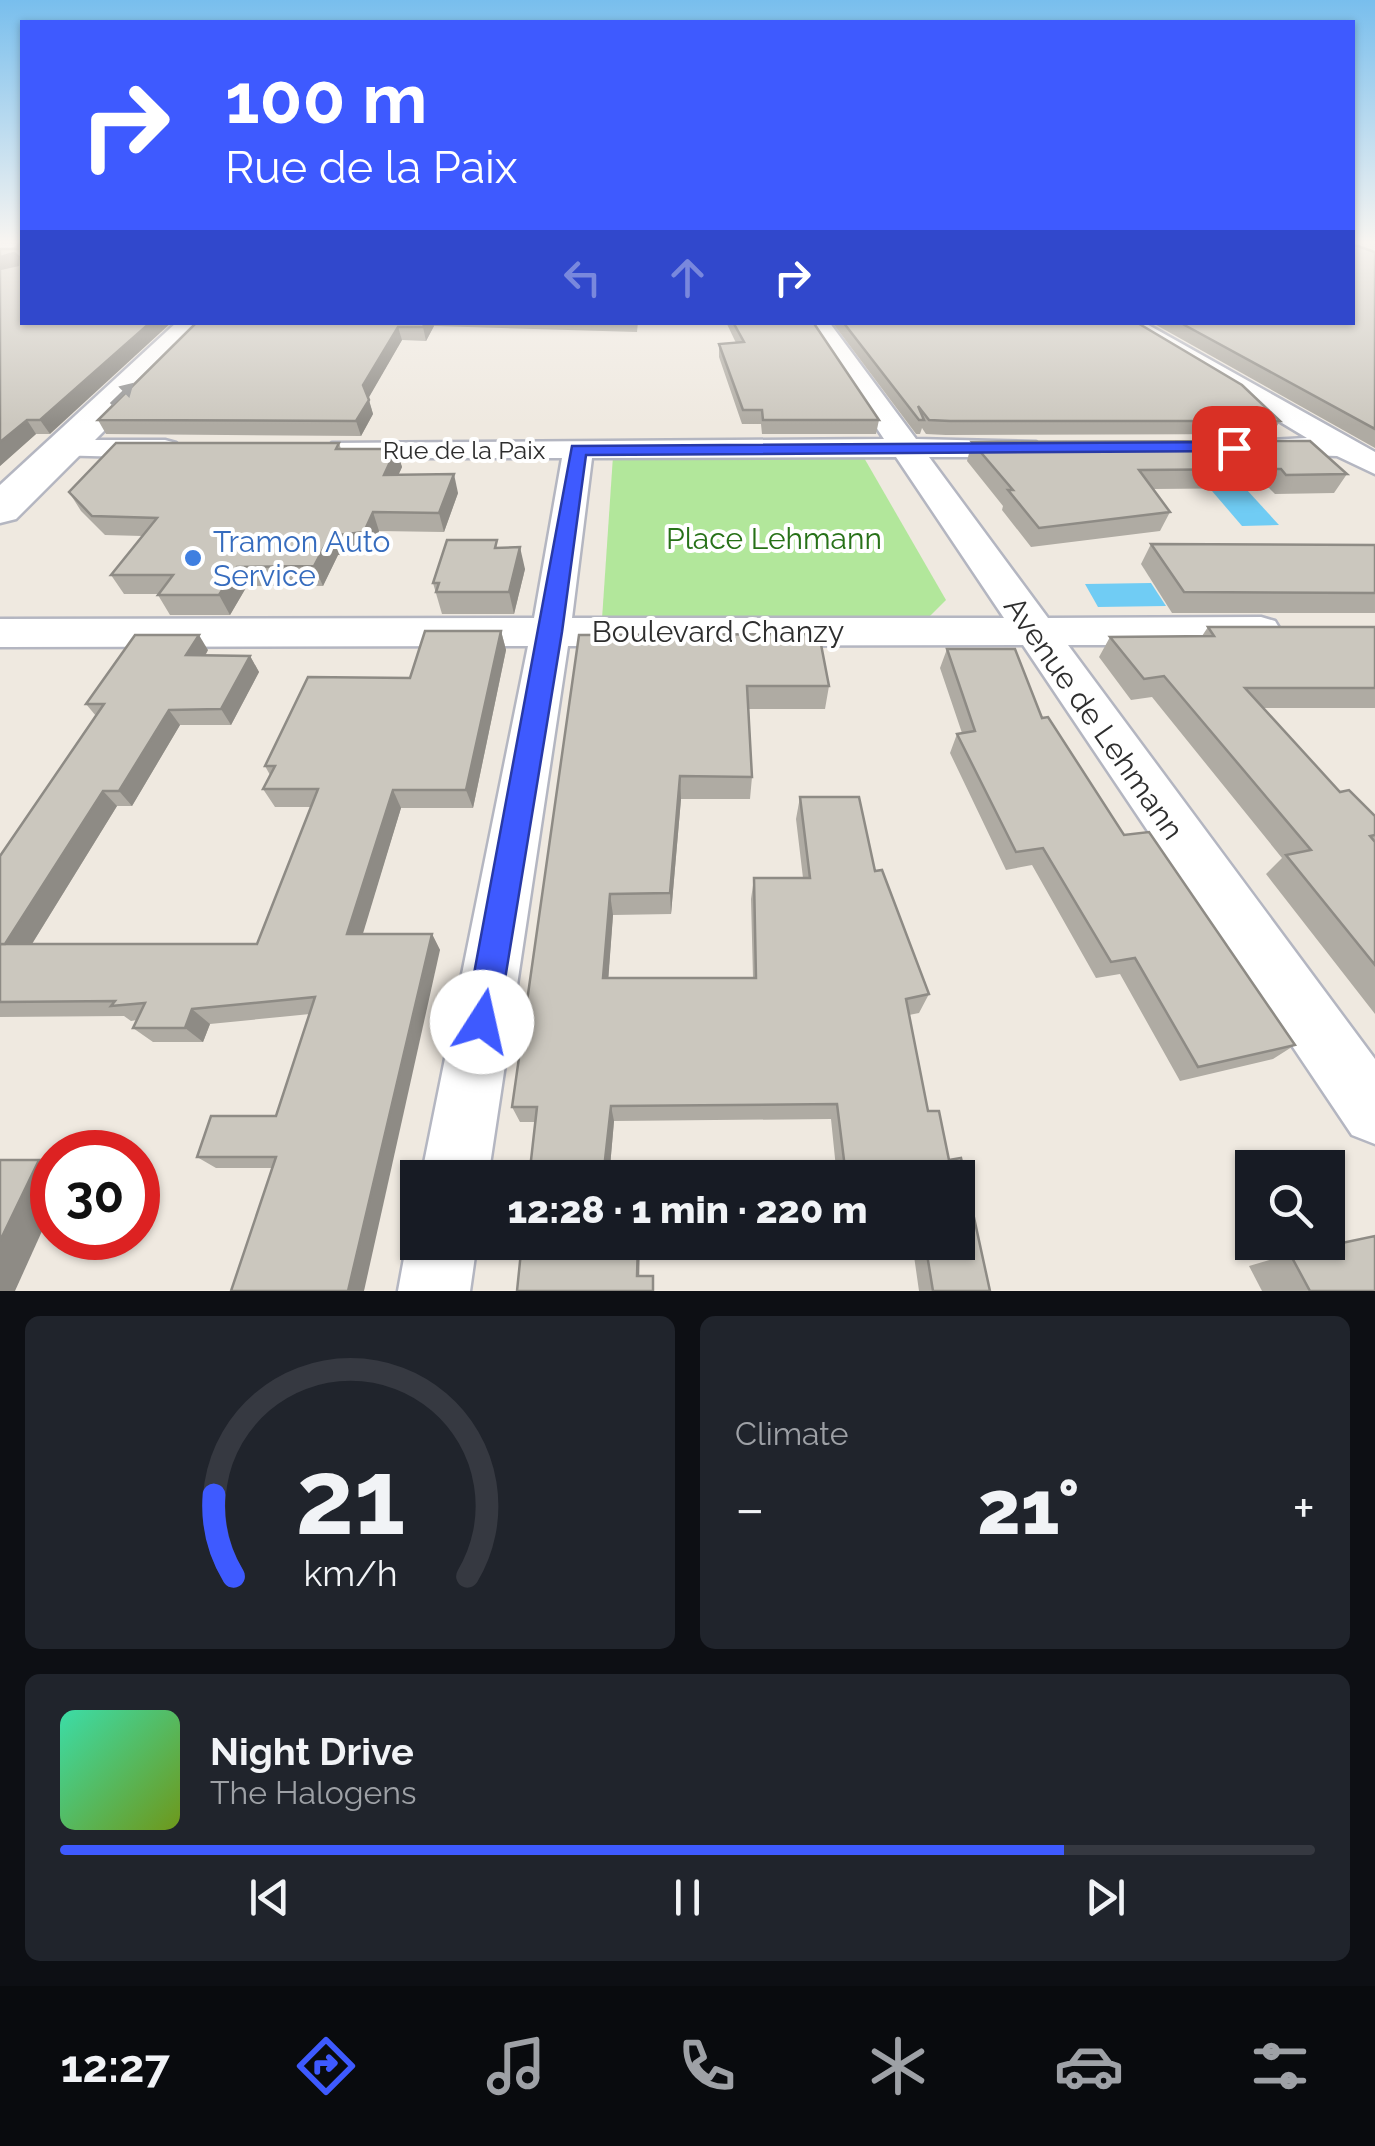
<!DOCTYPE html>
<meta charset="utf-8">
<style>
body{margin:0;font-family:Raleway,sans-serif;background:#20242c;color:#f1f3f6;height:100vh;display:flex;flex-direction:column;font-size:38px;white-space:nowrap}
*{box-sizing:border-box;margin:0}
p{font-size:32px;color:#9ea1a6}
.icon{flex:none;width:55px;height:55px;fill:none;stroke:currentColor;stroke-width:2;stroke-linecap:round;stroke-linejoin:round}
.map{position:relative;height:1291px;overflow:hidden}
.sheet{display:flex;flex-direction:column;gap:25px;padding:25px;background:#0d0f14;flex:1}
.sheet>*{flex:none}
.guide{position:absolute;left:20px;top:20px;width:1335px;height:305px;border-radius:0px;box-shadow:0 2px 8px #0004;background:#3e5aff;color:#fff;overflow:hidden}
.controls{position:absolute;left:1235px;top:1150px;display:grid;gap:20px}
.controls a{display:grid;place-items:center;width:110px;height:110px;border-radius:0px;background:#171b24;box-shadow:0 2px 8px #0004;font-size:50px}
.speed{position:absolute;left:30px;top:1130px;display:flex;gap:20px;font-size:50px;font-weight:700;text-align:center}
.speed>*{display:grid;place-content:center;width:130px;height:130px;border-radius:50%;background:#171b24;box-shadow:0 2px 8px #0004;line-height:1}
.speed .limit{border:15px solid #d22;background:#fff;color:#111}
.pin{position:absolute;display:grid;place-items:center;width:85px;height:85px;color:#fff;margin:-42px;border-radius:20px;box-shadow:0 5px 15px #0006}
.me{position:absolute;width:110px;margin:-55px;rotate:10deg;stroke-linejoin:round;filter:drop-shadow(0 0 8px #0008)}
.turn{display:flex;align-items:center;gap:35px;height:210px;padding:0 40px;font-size:45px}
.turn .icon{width:130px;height:130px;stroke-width:2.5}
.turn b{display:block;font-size:70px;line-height:85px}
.lanes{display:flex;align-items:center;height:95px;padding:0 40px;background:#0003;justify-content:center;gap:50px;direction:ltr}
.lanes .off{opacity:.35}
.big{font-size:75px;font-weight:800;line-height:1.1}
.sheet .widget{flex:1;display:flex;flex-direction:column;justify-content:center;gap:15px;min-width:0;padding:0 35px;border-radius:15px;background:#20242c}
.sheet .dial{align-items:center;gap:0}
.dial svg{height:260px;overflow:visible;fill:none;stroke:#363941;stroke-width:7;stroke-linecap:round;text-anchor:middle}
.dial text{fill:#f1f3f6;stroke:none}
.song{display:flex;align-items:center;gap:30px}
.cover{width:120px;height:120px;border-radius:15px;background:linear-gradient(135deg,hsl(160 70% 55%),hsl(80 70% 35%))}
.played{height:10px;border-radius:5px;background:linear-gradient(90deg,#3e5aff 80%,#363941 80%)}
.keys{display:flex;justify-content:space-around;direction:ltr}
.heat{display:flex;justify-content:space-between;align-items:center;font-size:55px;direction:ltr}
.sheet .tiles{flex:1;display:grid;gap:25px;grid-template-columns:1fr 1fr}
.widget:last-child{grid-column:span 2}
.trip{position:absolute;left:400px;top:1160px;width:575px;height:100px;border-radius:0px;background:#171b24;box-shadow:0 2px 8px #0004;font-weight:800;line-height:100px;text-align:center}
.tab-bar{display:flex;height:160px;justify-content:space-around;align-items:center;background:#090b0e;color:#9ea1a6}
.tab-bar .icon{width:70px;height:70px}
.tab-bar .current{color:#3e5aff}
.tab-bar b{font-size:45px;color:#f1f3f6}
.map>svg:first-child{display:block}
</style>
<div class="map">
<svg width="1375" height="1291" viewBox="0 0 1375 1291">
<rect width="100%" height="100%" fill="#efe9e0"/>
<path fill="#b2e79b" d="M613,456h250l83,144 -20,20 -324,-1z"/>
<g fill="#70ccf4">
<path d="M1247,490l32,35 -37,1 -30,-35z"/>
<path d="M1151,583l15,23 -68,1 -13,-23z"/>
</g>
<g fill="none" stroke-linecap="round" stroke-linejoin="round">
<defs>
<g id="street">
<path d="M806,322h23l87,117 120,3 4,6 -4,6 -11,3h-96l119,161 213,-1 14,4 6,10 -6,10 -14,4h-193l307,414v85l-23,-9 -329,-490 -455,1 -80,532h-67l107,-532 -528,1v-28l534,-1 28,-160h-219l-11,-3 -4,-6 4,-6 552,-4zM896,457l108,161h-432l20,-160z"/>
<path d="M1114,322h29l232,130v22l-38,-18 -85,-3 -4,-6 4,-6 55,-3z"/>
<path d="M63,440h102l11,3 4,6 -4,6 -11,3 -113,-3 -4,-6 4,-6z"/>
<path d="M417,1217l1,25h59l-7,49h-72l9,-49z"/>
</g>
<g id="secondary">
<path d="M0,244h19l-19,11z"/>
<path d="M177,322h36l-197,197 -16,4v-38z"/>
</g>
</defs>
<use href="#street" stroke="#b4b6c1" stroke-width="5"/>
<use href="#secondary" stroke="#b4b6c1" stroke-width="5"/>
<use href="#street" fill="#fff" fill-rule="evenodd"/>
<use href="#secondary" fill="#fff" fill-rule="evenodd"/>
</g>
<g fill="#afaba3">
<path d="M1355,246l20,6v196l-224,-126h201z"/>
<path d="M0,249h18l32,185h-14l-36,32z"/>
<path d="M197,322h441l-1,10 -203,-6 -8,15 -24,-1 -34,58 5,16 -12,22 -255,-2 -8,-14z"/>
<path d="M726,322h87l66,98 -3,14h-114l-1,-10h-19l-23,-67v-13l17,-1z"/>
<path d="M832,322h304l144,99 -8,13 -326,1 -20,-1 -4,-6 -2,6h-4z"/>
<path d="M972,442l375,32 -13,19 -59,1 -6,-6 -116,1 17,23 -10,19 -129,16 -29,-37 1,-4 -36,-45z"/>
<path d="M339,443l2,6h55l6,18 -4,8 60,18 -14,39 -65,-1 -8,20 -33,4 -15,31h-76l-17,29h-60l-12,-20 1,-1h-35l-13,-19 31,-39 -37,-1 -24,-24 -12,-19z"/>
<path d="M1151,544l224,1v68h-203l-31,-49z"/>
<path d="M499,548l26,21 -11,45h-72l-9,-31z"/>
<path d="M1208,627h167v81h-111l76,84 35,24v198l-109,-140 16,-16 -130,-161 -21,3 -32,-43 11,-20 92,-1z"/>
<path d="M501,631l5,19 -33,158h-72l-39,126h70l8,16 -167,218h-57l-19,-11 79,-41 34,-102 -100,10 -7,18h-50l-20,-14 4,-8 -6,1 -7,-5 -124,1v-161l96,-140 -10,-12 122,-54 -3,6h45l9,16 -28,53h-51l-48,81h-15l-85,138h225l54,-137h-36l-12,-18 7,-14 -5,-9 145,-88z"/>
<path d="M819,634l10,52 -4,23h-76l3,68 -2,22h-69l-10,115 -58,1 -5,63h145l-2,-79 3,-21h49l-7,-59 4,-22h59l16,74 7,-1 47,124 -10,19 -10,2 19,96h11l10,49 12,-2 29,133h-71l-7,-49h46v-64h-121l-6,-59 -217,2 -5,57h-80l7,-56h-16l-8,-15 67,-472z"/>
<path d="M947,649l95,69 82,117 171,210 -22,14 -93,22 -60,-107 -24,4 -64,-113 -26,5 -56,-117 7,-19 5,-1 -22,-65z"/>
<path d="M1290,1254l85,37h-113l-13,-25z"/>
</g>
<g fill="#8e8b85">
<path d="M14,253l7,12 -21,7v-15z"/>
<path d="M151,322h21l-122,112 -10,-14z"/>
<path d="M426,322h7l1,4 -8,15 -3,-14z"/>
<path d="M398,327l4,13 -34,59 -5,-14z"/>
<path d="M369,400l4,14 -12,22 -5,-15z"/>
<path d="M27,420l9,14 -36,32v-24z"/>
<path d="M396,449l6,18 -12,27 -6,-19z"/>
<path d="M454,474l4,19 -14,39 -5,-19z"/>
<path d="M373,512l6,19 -8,20 -33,4 -15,31 -9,-20 16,-30z"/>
<path d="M520,547l5,22 -11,45 -5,-22z"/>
<path d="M237,567l10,19 -17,29 -11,-20z"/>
<path d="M501,631l5,19 -33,158 -7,-18z"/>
<path d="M199,635l9,15 -12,21 -10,-16z"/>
<path d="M250,656l9,16 -28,53 -10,-16z"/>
<path d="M169,710l11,15 -48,81 -13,-15z"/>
<path d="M680,776l1,23 -10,115 -1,-21z"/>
<path d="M393,790l8,18 -43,142 -11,-16z"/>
<path d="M103,791l14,15 -100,162 -17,-16z"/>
<path d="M610,894l3,21 -6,82 -4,-19z"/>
<path d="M432,934l8,16 -76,341h-16z"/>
<path d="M192,1009l18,15 -7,18 -18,-14z"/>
<path d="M611,1106l3,15 -5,57h-6z"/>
<path d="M39,1160l13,6v43l-37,82h-15v-50z"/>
<path d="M638,1242h2l-1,42 -2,-8z"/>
</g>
<g fill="#cbc7be" stroke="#8e8b85" stroke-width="2.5">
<path d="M18,244h4v78h129l-111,98h-13l-27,22v-173l18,-4 1,-8 -5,-4 -14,4v-8h18z"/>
<path d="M1352,244l23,8v177l-196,-107h173z"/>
<path d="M197,322h229l-3,5h-25l-35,58 6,15 -13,21 -258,-1z"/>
<path d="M733,322h80l66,98h-116l-1,-10h-19l-24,-66 25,-2z"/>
<path d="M843,322h293l106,63 38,36h-330l-21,-1 -11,-14 6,14h-5z"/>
<path d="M1310,441l37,33 -61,1 -5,-6 -142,1 31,42 -131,16 -31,-38h5l-41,-48z"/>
<path d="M116,443h223l-3,6h60l-12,26 70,-1 -15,39 -66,-1 -9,20 -34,4 -16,30 -77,1 -18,28h-61l15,-20h-62l46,-57 -65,-2 -23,-24z"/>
<path d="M447,540h50l-2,8 25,-1 -11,45h-73l3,-9h-6z"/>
<path d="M1151,544l224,1v48l-191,-1z"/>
<path d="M1208,627h167v61h-130l95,104 9,-2 26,26v19l-5,1 5,6v123l-89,-110 25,-5 -147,-174 -20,3 -34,-42 104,-1z"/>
<path d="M425,631h76l-35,159h-73l-46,144h85l-84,357h-117l45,-134h-79l14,-41h65l39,-119 -123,12 -7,19h-52l12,-25 -34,3 4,-5 -115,1v-58h257l61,-155h-55l12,-23h-10l43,-89 102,1z"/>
<path d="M819,634l10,52h-82l5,91 -72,-1 -10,117 -60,1 -7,84h153l-2,-100h56l-10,-81h59l16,74 7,-1 47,124 -23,5 22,112h11l10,49 12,-2 29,133h-57l-8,-49h33v-64h-44l-1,-9 -68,-1 -8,-64 -226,2 -8,72h-74l8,-71h-25l67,-472z"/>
<path d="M135,635h64l-13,20 64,1 -29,53 -52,1 -50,81h-16l-98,153h-5v-88l104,-152h-18z"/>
<path d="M947,649h68l27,69 6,-1 76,118 25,-3 146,213 -97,22 -63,-109 -24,4 -68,-114 -27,4 -59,-118 18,-3z"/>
<path d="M0,1160h39l-39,81z"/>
<path d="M1375,1236v55h-65l-20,-37z"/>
<path d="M522,1242h116l-1,34h16v15h-136z"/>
</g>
<defs><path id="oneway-solid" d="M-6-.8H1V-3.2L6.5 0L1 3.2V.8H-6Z" transform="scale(2.5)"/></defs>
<use fill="#969696" href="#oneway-solid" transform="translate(122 394) rotate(-44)"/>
<linearGradient id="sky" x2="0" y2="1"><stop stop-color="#78beed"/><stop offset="0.57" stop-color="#f8f5f1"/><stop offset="1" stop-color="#f8f5f1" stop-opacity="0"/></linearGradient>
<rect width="1375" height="425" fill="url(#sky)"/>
<path fill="#3e5aff" stroke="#283aa6" stroke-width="2.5" d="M1234,442l6,2v7l-654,4 -24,177 -64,390 -5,11 -11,5 -12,-5 -5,-11 107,-576z"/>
<circle fill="#3f7fe0" stroke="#fff" stroke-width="4" cx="193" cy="558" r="10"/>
<g text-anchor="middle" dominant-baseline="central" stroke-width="8" stroke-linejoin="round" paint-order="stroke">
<g font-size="25" fill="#2e2e2e" stroke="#fff">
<text x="464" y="450">Rue de la Paix</text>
</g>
<g font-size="30" fill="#277118" stroke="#fff">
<text x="774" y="538">Place Lehmann</text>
</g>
<g font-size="30" fill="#366cbe" stroke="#fff" text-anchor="start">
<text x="213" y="541">Tramon Auto<tspan x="213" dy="34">Service</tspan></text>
</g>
<g font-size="30" fill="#2e2e2e" stroke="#fff">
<text x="718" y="631">Boulevard Chanzy</text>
<text transform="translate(1094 718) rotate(55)">Avenue de Lehmann</text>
</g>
</g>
</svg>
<div class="controls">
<a><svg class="icon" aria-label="search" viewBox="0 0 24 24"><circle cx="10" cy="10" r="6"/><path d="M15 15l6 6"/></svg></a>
</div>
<div class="speed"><div class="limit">30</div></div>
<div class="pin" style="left:1234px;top:448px;background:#d93025"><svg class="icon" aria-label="arrive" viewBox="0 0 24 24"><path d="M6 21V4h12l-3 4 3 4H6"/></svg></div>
<svg class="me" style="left:482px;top:1022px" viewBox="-20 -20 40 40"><circle r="19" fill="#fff"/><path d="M0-13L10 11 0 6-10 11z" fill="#3e5aff"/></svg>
<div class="trip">12:28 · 1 min · 220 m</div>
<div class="guide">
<div class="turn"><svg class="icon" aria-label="right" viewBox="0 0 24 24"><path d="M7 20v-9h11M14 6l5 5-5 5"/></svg><div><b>100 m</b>Rue de la Paix</div></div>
<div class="lanes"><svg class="icon off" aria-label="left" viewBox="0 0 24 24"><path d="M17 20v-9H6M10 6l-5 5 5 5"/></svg><svg class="icon off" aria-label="ahead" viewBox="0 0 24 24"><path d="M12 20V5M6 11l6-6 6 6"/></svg><svg class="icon" aria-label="right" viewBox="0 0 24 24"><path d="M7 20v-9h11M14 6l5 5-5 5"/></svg></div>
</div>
</div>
<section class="sheet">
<div class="tiles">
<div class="widget dial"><svg viewBox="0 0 100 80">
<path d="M14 69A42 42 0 1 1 86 69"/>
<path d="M14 69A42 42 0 0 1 8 44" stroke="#3e5aff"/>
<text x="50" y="56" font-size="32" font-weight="700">21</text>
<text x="50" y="72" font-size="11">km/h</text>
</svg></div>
<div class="widget"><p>Climate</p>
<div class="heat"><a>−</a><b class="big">21°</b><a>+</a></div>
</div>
<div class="widget">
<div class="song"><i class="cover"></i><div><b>Night Drive</b><p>The Halogens</p></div></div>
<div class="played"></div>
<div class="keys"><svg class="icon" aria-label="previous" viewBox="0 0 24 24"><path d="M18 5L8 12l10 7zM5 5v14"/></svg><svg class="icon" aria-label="pause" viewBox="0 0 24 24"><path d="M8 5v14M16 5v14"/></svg><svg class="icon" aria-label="next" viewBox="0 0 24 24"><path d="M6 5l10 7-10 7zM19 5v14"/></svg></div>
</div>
</div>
</section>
<nav class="tab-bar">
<b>12:27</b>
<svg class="icon current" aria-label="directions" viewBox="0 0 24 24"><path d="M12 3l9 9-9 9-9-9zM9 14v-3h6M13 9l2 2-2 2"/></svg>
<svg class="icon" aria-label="music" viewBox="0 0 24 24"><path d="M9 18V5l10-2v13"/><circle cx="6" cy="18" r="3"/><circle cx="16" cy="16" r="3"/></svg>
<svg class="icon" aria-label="phone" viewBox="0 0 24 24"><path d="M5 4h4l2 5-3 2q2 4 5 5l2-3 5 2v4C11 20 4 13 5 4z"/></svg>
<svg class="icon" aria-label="climate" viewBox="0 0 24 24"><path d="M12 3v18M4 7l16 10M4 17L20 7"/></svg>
<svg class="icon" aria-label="car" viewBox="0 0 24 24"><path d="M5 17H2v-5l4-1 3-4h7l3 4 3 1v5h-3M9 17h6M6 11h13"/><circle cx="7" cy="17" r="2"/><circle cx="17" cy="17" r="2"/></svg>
<svg class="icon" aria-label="filters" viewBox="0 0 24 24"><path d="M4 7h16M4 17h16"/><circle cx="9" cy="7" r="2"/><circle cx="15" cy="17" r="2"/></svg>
</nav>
